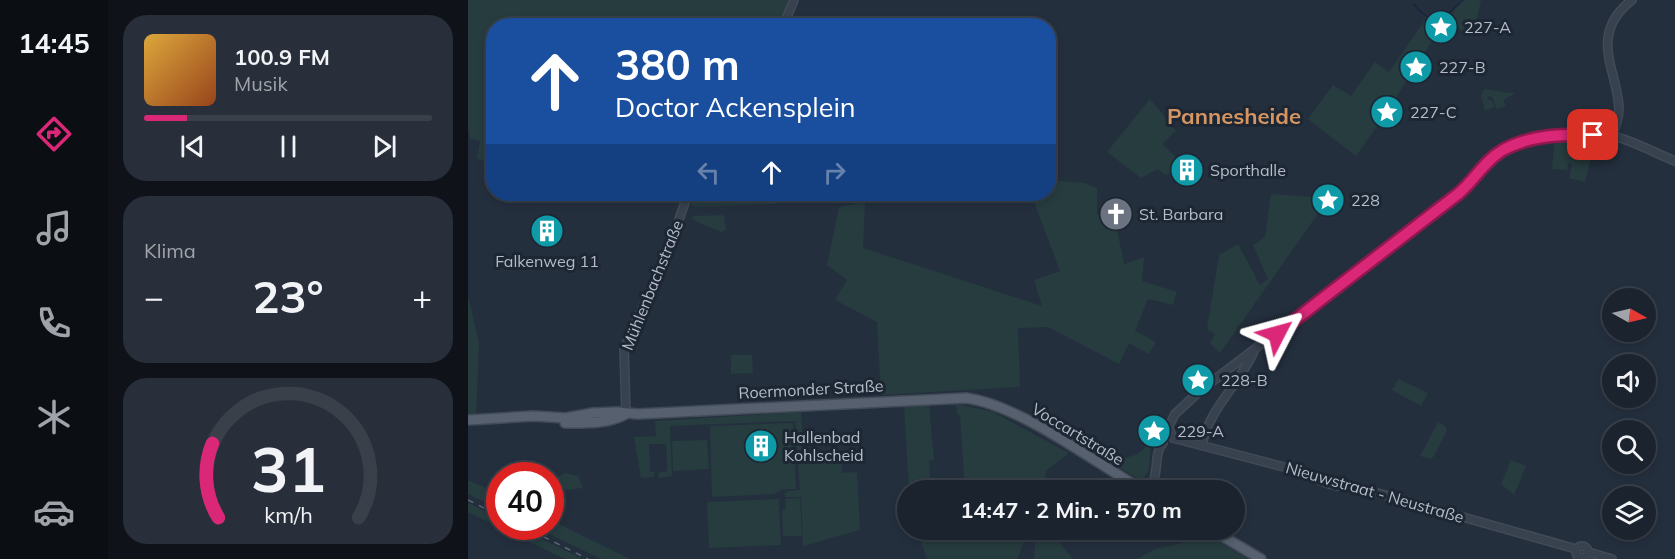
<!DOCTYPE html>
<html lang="de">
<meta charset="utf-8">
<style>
body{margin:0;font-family:Mulish,sans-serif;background:#282f3a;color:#f1f3f6;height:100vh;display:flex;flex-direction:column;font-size:22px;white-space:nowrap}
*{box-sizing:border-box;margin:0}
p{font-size:20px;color:#a0a4aa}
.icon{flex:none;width:33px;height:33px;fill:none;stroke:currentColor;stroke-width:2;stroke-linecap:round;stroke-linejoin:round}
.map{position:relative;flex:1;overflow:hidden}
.panel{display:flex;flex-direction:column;gap:15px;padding:15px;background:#0f1319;width:360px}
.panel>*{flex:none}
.guide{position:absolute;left:18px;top:18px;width:570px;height:183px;border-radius:24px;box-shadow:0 3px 9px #0003,0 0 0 2px #39404a;background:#1a4fa0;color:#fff;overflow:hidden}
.needle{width:39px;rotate:98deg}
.controls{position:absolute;left:1134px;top:288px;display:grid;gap:12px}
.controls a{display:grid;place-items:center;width:54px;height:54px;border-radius:50%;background:#1b232e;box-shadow:0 3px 9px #0003,0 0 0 2px #39404a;font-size:30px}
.speed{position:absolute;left:18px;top:462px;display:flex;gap:12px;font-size:30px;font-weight:700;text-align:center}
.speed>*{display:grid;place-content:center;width:78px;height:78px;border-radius:50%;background:#1b232e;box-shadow:0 3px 9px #0003,0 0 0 2px #39404a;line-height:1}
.speed .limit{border:9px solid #d22;background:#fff;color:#111}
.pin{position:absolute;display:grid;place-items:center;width:51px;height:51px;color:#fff;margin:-26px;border-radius:12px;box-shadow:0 3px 9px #0006}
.me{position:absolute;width:66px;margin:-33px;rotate:51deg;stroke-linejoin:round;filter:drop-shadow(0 0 4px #0008)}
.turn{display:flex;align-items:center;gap:21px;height:126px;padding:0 30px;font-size:27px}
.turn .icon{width:78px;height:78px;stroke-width:2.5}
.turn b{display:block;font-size:42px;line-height:51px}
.lanes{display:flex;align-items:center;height:57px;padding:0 30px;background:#0003;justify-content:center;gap:30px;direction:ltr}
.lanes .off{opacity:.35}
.big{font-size:45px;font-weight:700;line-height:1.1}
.panel .widget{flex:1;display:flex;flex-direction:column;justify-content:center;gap:9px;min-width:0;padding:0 21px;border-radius:24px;background:#282f3a}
.panel .dial{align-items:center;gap:0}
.dial svg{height:156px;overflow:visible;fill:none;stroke:#39404a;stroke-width:7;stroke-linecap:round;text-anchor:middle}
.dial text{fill:#f1f3f6;stroke:none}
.song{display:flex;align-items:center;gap:18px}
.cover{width:72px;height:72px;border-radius:9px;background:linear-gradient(135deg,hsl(40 70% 55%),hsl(20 70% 35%))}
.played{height:6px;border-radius:3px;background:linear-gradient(90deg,#db2777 15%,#39404a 15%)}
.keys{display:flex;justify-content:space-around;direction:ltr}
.heat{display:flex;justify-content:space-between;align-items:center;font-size:33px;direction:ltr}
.trip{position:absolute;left:429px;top:480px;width:348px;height:60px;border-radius:30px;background:#1b232e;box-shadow:0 3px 9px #0003,0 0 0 2px #39404a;font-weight:700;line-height:60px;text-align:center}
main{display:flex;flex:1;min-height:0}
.dock{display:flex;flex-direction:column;width:108px;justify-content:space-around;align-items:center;background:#0b0e12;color:#a0a4aa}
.dock .icon{width:42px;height:42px}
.dock .selected{color:#db2777}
.dock b{font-size:27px;color:#f1f3f6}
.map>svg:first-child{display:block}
</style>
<main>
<nav class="dock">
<b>14:45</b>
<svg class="icon selected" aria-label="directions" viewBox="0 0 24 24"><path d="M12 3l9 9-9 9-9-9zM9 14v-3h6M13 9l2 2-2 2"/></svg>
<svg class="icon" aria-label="music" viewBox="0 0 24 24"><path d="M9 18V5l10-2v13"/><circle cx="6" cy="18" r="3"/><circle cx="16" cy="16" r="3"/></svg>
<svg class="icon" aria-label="phone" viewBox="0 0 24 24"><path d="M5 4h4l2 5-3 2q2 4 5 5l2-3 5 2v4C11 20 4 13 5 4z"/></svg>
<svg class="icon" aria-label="climate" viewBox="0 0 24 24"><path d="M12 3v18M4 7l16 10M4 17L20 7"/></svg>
<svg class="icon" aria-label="car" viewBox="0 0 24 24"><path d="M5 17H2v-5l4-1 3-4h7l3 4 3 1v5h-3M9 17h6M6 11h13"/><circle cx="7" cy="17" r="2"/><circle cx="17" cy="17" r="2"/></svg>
</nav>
<section class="panel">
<div class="widget">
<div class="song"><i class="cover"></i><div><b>100.9 FM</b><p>Musik</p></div></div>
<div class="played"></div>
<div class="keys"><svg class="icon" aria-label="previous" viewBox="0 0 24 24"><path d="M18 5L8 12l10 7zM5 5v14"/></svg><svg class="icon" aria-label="pause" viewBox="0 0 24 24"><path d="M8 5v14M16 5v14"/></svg><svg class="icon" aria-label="next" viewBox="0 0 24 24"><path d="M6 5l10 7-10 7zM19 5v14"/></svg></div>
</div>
<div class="widget"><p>Klima</p>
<div class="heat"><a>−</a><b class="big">23°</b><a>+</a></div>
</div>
<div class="widget dial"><svg viewBox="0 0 100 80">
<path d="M14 69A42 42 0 1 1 86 69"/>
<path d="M14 69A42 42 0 0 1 11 31" stroke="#db2777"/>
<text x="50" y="56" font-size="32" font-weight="700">31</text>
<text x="50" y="72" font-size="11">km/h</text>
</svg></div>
</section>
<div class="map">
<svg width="1207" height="559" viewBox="0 0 1207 559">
<rect width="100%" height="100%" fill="#242f3e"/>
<g fill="#263c3f">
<path d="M0,0h324l-11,25 -287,1 -1,136 -16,-3 3,-18 -10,-2 -2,-12z"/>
<path d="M994,0h19l-5,23 -11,9 -19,-11z"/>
<path d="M957,20l15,8 -53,84 -31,44 -48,-37 25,-34 18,11 24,-34 14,10z"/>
<path d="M1016,89l25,4 4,-1 1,2 -11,6 3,6 -9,3 -5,-12 -4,-1 -1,3 4,1 4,6 -10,5 -4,-15z"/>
<path d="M682,99l26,32 -14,13 20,19 -16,12 -8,-6 -17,9 -34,-26z"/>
<path d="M1087,139h16l-1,13 22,1 -7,29 -16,-4 3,-14 -4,-1 -1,11 -1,-4 -14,-1z"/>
<path d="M581,180l36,3 12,5v25l8,15 12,1 7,35 20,-7 -2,24 35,11 -4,13 -25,-6 -13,32 21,11 -7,12 -20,-11 -10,21 -71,-37 -30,1 2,59 -139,8 -4,-73 -42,-22 12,-20 -20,-15 12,-58 26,-5 -2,46 179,58 -8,-26 26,-9 -29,-77h17z"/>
<path d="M227,194h78l3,10 -80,3 -5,-2z"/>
<path d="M803,194l58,4 -109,155 -10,-10 5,-9 -8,-5 12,-74 19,-11 22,41 8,-6 -15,-34 12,-8z"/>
<path d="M256,215l2,15 -5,2 -30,-13 2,-3z"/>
<path d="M0,296l11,47 -3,71h-8z"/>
<path d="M263,355h21l1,18 -22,1z"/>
<path d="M930,379l30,14 -7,13 -29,-16z"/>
<path d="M488,404l37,8 76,41 -23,18 -1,19h-80l-5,-74 -3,-2z"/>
<path d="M461,405l5,55 -5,1 2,29h-22l-5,-84z"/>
<path d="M333,412l3,47 37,-1 1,15 15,-1 3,58 -57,16 -2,-49h-15l-2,-3 4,-3 12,-1 -5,-69 -125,5 2,50 -13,2 -1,-5 9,-2 -1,-27h-17l1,28h4v5l-13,1 -7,-41 22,-1 -1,-15z"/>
<path d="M970,422l7,4 2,5 -13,25 -3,3 -11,-3z"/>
<path d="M325,423l3,66h-12l-10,5 -62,3 -2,-71z"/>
<path d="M239,440l2,29 -36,2 -1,-30z"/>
<path d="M683,442l-2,27 -5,9 -4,2 -23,-14 8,-8 13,-4z"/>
<path d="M1043,460l15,6 -12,29 -13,-11z"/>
<path d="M97,473l13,3 5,12 -17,2 -10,-5 1,-8z"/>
<path d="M0,480l31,14v15l-31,-15z"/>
<path d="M332,498l2,38h-19l-1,-27h4l-1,-10z"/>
<path d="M311,499l2,46 -72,3 -2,-46z"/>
<path d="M0,503l31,15 1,8 17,1 66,32h-18l-97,-47z"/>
<path d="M83,520l79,39h-29l-66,-32 15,-1z"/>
<path d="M449,530h112l-12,29h-90z"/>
<path d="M568,530h13l24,29h-39z"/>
<path d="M743,537l37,22h-111l18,-10z"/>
</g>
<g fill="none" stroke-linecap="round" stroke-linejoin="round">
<path stroke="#17263c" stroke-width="1.5" d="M946,4c5,8 16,16 25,18l24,-22"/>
<defs>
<g id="tertiary">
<path d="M315,26l11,-26"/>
<path d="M1143,135c29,-43 -36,-91 21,-135"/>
<path d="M158,414l-2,-66 41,-89 23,-65"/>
<path d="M699,430l8,-16 26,-24 258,-197c14,-14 26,-33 43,-43 31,-18 74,-17 109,-14 15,1 48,19 64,25"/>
<path d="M705,438l115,30c20,6 43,22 65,18l223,63"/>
<path d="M695,443l-4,-5 3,-8 8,1 3,7"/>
<path d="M734,445c7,-37 38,-61 52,-94"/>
<path d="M682,490c10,-17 3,-36 13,-47"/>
<circle cx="1114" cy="552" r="6"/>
<path d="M1120,552l24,7"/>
</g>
<g id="primary">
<path d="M0,420l65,-4 33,2 27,-5 24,-1 21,2 328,-16c54,7 128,64 177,92"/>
<path d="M97,423c20,0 43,1 61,-9"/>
<path d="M744,530l49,29"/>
</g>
</defs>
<use href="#tertiary" stroke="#414a57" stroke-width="10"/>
<use href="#primary" stroke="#414a57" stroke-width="12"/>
<use href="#tertiary" stroke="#38414e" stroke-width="7"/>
<use href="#primary" stroke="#56606e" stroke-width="9"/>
<g stroke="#5a6575" stroke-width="1.5" stroke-dasharray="6 6" stroke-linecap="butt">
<path d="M0,500l32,16"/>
<path d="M54,526l66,33"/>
</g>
</g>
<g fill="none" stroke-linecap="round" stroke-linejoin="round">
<defs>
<path id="route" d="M809,334c60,-47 120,-93 181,-140 16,-13 27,-34 45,-44 27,-15 60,-16 90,-15"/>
</defs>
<use href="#route" stroke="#8e194d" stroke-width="15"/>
<use href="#route" stroke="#db2777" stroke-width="10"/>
</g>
<defs>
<symbol id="sight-disc" viewBox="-11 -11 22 22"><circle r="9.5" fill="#0f9aa8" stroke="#1d2633"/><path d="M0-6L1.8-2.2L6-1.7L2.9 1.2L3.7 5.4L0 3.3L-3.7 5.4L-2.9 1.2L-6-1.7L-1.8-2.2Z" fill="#fff"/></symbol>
<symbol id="building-disc" viewBox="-11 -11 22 22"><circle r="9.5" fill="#0f9aa8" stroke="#1d2633"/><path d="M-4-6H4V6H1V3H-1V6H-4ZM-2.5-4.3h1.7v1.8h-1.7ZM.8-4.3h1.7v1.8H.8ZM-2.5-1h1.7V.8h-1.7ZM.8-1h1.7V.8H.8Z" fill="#fff"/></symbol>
<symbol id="church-disc" viewBox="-11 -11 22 22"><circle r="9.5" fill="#6b7280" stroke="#1d2633"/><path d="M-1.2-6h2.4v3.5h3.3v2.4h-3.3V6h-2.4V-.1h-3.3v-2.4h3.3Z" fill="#fff"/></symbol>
</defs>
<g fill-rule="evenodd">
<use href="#sight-disc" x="954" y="8" width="38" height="38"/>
<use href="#sight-disc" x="929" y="48" width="38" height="38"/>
<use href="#sight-disc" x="900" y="93" width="38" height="38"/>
<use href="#building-disc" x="700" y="151" width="38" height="38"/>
<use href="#sight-disc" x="841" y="181" width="38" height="38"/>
<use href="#church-disc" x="629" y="195" width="38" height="38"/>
<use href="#building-disc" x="60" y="212" width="38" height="38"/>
<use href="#sight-disc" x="711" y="361" width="38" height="38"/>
<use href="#sight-disc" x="667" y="412" width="38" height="38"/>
<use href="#building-disc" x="274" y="427" width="38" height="38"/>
</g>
<g text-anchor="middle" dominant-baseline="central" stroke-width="6" stroke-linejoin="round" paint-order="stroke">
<g font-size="16" fill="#b4bcc9" stroke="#1d2633" text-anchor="start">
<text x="996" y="27">227-A</text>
<text x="971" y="67">227-B</text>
<text x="942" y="112">227-C</text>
<text x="742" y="170">Sporthalle</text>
<text x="883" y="200">228</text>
<text x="671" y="214">St. Barbara</text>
<text x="79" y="261" text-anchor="middle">Falkenweg 11</text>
<text x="753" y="380">228-B</text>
<text x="709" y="431">229-A</text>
<text x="316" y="437">Hallenbad<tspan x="316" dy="18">Kohlscheid</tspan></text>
</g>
<g font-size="16" fill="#b4bcc9" stroke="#1d2633">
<text transform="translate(184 285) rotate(-68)">Mühlenbachstraße</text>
<text transform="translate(343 389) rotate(-3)">Roermonder Straße</text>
<text transform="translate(610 434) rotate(31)">Voccartstraße</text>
<text transform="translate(907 492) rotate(16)">Nieuwstraat - Neustraße</text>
</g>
<g font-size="22" font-weight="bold" fill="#d59563" stroke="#1d2633">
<text x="766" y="116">Pannesheide</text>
</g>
</g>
</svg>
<div class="controls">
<a><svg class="needle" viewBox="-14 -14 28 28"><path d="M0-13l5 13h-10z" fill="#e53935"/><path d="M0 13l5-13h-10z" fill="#a0a4aa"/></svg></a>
<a><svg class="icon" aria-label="sound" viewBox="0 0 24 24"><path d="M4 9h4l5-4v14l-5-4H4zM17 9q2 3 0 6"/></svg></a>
<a><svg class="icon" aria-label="search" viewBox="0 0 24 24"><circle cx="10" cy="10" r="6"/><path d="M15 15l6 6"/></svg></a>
<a><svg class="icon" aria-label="layers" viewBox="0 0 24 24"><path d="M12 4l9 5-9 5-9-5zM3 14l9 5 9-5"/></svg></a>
</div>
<div class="speed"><div class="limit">40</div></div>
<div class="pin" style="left:1125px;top:135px;background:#d93025"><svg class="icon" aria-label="arrive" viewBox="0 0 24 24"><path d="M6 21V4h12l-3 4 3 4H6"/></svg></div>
<svg class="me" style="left:809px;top:334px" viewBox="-20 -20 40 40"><path d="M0-17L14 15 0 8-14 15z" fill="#db2777" stroke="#fff" stroke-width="4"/></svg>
<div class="trip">14:47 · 2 Min. · 570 m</div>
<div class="guide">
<div class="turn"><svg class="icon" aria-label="ahead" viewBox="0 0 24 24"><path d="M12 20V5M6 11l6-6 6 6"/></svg><div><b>380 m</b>Doctor Ackensplein</div></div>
<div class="lanes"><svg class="icon off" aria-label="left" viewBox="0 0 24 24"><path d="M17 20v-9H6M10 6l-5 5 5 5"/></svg><svg class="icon" aria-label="ahead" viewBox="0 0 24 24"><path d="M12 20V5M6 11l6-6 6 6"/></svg><svg class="icon off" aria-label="right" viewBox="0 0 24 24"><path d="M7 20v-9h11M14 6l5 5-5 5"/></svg></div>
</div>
</div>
</main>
